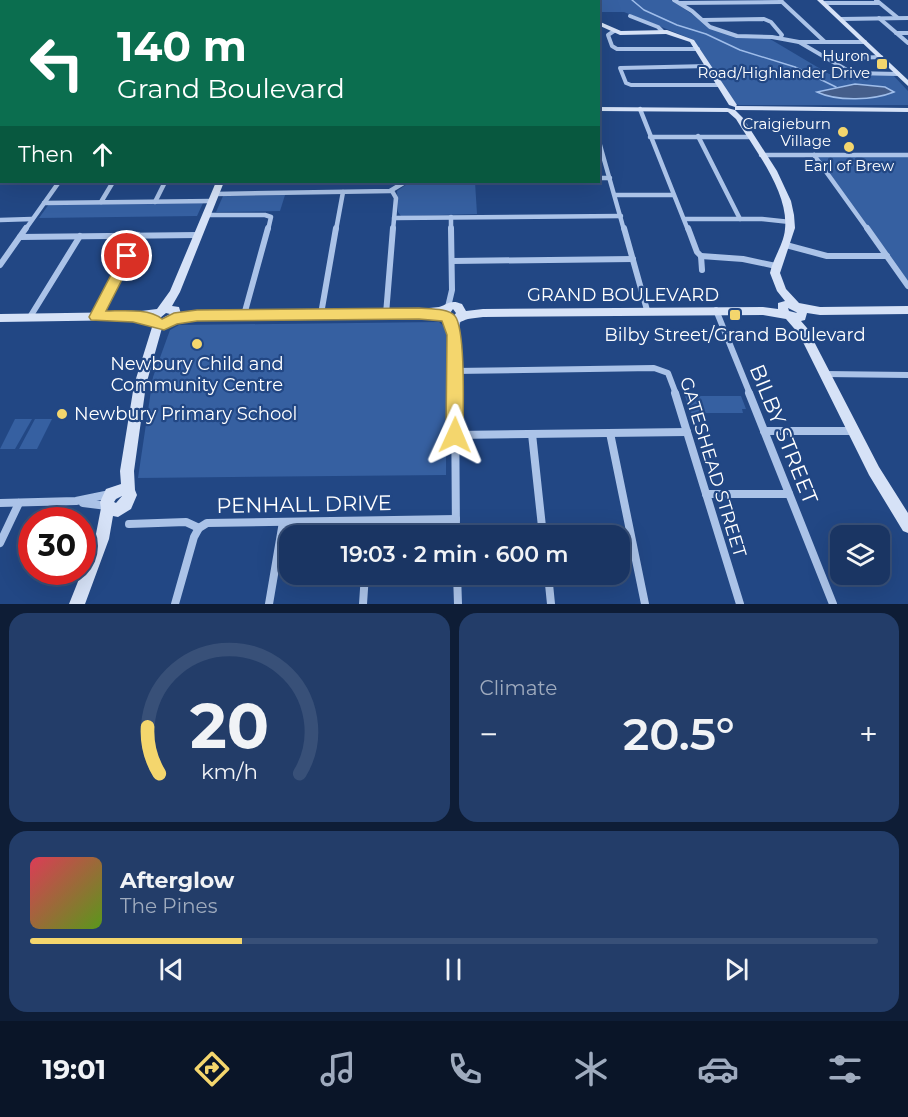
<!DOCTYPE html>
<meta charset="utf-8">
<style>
body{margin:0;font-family:Montserrat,sans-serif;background:#233d69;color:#f1f3f6;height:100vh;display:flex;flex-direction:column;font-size:22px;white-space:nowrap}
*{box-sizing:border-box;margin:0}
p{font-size:20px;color:#9fabbe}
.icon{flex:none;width:33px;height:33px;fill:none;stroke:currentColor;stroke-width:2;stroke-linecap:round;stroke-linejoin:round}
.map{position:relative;height:604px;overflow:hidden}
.panel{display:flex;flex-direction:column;gap:9px;padding:9px;background:#0e1d36;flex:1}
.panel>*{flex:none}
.hud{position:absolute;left:0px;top:0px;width:600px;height:183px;box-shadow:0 6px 24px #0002,0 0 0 2px #385078;background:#0b6e4f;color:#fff;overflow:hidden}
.fabs{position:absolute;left:830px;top:525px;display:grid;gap:12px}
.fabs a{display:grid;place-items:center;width:60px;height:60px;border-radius:12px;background:#1a3563;box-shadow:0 6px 24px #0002,0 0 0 2px #385078;font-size:30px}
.speed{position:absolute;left:18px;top:507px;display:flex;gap:12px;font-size:30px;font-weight:700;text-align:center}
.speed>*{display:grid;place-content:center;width:78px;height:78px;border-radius:50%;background:#1a3563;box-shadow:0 6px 24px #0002,0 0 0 2px #385078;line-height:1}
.speed .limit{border:9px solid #d22;background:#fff;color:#111}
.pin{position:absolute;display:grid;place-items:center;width:51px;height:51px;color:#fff;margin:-26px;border:3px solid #fff;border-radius:50%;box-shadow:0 2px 6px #0007}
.me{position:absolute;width:66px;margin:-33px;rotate:1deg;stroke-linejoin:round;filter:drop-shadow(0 0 4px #0008)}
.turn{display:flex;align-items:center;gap:21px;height:126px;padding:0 18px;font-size:27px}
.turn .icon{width:78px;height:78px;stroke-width:2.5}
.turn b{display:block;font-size:42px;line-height:51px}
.then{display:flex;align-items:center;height:57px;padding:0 18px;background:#0003;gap:12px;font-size:22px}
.big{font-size:45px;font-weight:600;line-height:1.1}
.panel .widget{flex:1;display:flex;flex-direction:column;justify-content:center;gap:9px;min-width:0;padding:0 21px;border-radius:18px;background:#233d69}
.panel .dial{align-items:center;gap:0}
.dial svg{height:156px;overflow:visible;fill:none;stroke:#385078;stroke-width:7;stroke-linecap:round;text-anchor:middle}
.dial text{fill:#f1f3f6;stroke:none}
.song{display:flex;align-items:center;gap:18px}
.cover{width:72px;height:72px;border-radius:9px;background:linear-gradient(135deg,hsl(350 70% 55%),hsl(90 70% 35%))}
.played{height:6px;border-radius:3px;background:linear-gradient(90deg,#f4d66d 25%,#385078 25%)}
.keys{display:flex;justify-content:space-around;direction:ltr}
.heat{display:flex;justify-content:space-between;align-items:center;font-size:33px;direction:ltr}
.panel .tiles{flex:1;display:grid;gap:9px;grid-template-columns:1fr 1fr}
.widget:last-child{grid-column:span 2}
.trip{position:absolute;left:279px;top:525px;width:351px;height:60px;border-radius:18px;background:#1a3563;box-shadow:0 6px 24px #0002,0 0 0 2px #385078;font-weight:600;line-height:60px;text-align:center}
.tab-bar{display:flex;height:96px;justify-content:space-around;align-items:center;background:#0a1528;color:#9fabbe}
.tab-bar .icon{width:42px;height:42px}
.tab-bar .selected{color:#f4d66d}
.tab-bar b{font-size:27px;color:#f1f3f6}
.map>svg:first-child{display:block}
</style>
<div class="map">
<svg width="908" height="604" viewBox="0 0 908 604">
<rect width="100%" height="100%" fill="#224784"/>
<g fill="#3660a1">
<path d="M562,0h109l39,26 27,10h28l64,38h63l16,17v14h-169l-5,-2 -40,-63 -70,-28h-25l-1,-10z"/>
<path d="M814,155h94v131z"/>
<path d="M410,182h65l2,32 -76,2 -3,-4 -1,-21z"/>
<path d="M285,195l-5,16 -64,1 7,-16z"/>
<path d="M203,203l-6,13 -158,2 10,-14z"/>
<path d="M439,322l7,6v147l-308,3 15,-101 17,-47 9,-5z"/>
<path d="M685,396h56l5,13h-4l1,4h-52z"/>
<path d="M15,419h17l-17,30h-15z"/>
<path d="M35,419h17l-15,30h-18z"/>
</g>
<path fill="#455e8b" stroke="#9fbdea" stroke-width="1.5" d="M855,84l30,3 9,5c-20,8 -56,10 -77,0z"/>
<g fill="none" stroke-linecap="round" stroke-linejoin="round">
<path stroke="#9fbdea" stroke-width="1.5" d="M632,0l12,10 33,15 29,9 34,16 55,17 41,20"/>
<g stroke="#abc3e8" stroke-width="4">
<path d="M210,0l8,2"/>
<path d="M318,0l9,2"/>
<path d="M487,0l11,2"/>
<path d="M674,0l18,11 18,16 27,9 35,1 27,5h66"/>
<path d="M780,0l45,42"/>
<path d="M876,0l22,18"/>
<path d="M150,2l2,-2"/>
<path d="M288,2l2,-2"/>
<path d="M382,2l2,-2"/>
<path d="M510,2l11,-2"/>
<path d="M680,3l102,-1"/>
<path d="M825,3h54"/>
<path d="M630,16l28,11 5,5"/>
<path d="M879,18l29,25"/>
<path d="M841,19l67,-1"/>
<path d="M703,20l61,-1 7,3 11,13 -2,3"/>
<path d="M614,31l-6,4 4,11 5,3h81"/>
<path d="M896,33h12"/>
<path d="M0,38l2,-2"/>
<path d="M799,42l53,31 46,1"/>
<path d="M827,59l54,-2"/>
<path d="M708,66l-88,2 6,15 5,2h88"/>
</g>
<g stroke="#abc3e8" stroke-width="4.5">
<path d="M640,109l48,121"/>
<path d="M698,136l42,83"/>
<path d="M650,137h100"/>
<path d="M598,138l26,92"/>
<path d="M761,155h147"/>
<path d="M814,155l54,75"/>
<path d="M598,178h12"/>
<path d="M0,182h28"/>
<path d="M392,191l4,7 -3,32"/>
<path d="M215,194l175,-3 15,-9"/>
<path d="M615,195h58"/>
<path d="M101,202l12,-20"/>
<path d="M155,202l10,-20"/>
<path d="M44,203l168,-2"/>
<path d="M206,215h59l6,2 -3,13"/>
<path d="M451,217v13"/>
<path d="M394,218l227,-2"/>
<path d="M684,219h78l28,3"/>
<path d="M0,220l32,-1"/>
<path d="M25,230l34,-48"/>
<path d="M336,230l7,-38"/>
</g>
<g stroke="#abc3e8" stroke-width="6">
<path d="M624,228l23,82"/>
<path d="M688,228l9,24 4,4 1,14"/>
<path d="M867,228l41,58"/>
<path d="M20,237l178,-2"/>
<path d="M786,245l41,11h60"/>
<path d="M701,256l42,3 33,7"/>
<path d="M452,261l181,-2"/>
<path d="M0,265l26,-37"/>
<path d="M448,307l4,-17 -1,-62"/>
<path d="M716,310l34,84"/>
<path d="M321,314l15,-86"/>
<path d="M386,314l7,-86"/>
<path d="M244,315l24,-87"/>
<path d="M30,317l50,-81"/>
<path d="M96,317l42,-82"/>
<path d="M454,371l200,-3 14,5 8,21"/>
<path d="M825,374l83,1"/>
<path d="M455,394l-1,-59 4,-16"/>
</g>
<g stroke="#abc3e8" stroke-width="8">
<path d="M455,393l1,143"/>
<path d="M675,393l65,211"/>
<path d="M749,393l84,211"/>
<path d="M764,431h89"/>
<path d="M610,433l35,171"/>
<path d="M532,434l11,102"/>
<path d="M455,435l232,-3"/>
<path d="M706,494h83"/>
<path d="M0,503l76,-2 34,-7"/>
<path d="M83,503l24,3"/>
<path d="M129,524l57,-2 13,6"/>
<path d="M369,536l1,-15"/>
<path d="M0,543l19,-40"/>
<path d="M457,574l1,30"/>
<path d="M548,574l3,30"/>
<path d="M175,604l19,-67 5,-9 8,-5 249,-4"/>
<path d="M269,604l14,-82"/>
<path d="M363,604l2,-30"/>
</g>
<g fill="#d6e2f7" fill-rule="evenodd">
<path d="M91,0h6l1,2h-6z"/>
<path d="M191,0h7l-9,2z"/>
<path d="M409,0h6l-7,2z"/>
<path d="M559,0h6l2,2h-7z"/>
<path d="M817,0h6l85,80v6z"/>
<path d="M598,21l23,10 46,-1 27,10 43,65 -1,1 172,2v4l-173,-2v-3l-6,-2 -39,-63 -24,-8 -46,1 -22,-10z"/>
<path d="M598,107l129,1 8,2 8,8 34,53 14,30 3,14 1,13 -15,45 6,16 13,14 21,4 88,-1v8l-88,1 -13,-2 -2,7 -4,1 6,7 72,139 29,46v20l-5,-2 -34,-56 -70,-141 -13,-15 -23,-4 -280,2c-5,1 -11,1 -15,2 -10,3 -13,8 -24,3l-4,-7 -21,2 -222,3 -23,3 -3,3 -9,2 -16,57 -12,86 1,19 2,5 -6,14 -13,8 -5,-1 -4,23 -24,65h-16l26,-65 6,-31 -1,-6 6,-13 15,-5 -1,-13 14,-86 19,-61 -4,-6 -16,2 -133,2v-8l133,-2 24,-3 13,-18 46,-109h8l-44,110 -8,14 7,1 2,7 16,-2 222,-3c6,-1 14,-1 20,-2 9,-3 12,-8 23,-3l4,7 17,-2 280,-2 15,2v-6l7,-2 -8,-10 -7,-18c3,-15 14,-29 15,-44 4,-37 -30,-79 -49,-110l-8,-7 -130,-1zM788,308l8,4 1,1 -8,-2zM453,309l3,4 -3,4 -3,-4zM166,313l4,1 -9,5 -1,-1zM122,496l-6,7 -2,-1 2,-3z"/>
</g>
</g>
<path fill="#f4d66d" stroke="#9f8b47" stroke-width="1.5" d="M127,251l7,5 -28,55c16,0 43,-3 56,8l12,-6 23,-3 222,-2c10,1 29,0 36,8 11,14 8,97 8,119l-3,6 -5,2 -6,-2 -3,-6 1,-100 -5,-14 -23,-2 -222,2 -20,3 -13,6 -31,-8 -42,-2 -2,-3 32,-61z"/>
<g fill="#f4d66d" stroke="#224784" stroke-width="2">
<rect x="876" y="58" width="12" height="12" rx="3"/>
<circle cx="843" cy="132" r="6"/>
<circle cx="849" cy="147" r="6"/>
<rect x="729" y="309" width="12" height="12" rx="3"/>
<circle cx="197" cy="344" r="6"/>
<circle cx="62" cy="414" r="6"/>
</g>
<g text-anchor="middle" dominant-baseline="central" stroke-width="4.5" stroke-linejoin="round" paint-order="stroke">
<g font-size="15" fill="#fff" stroke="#224784" text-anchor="end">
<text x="870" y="55">Huron<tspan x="870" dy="17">Road/Highlander Drive</tspan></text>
<text x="831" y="123">Craigieburn<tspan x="831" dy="17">Village</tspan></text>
<text x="849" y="165" text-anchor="middle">Earl of Brew</text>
</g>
<g font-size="18" fill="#fff" stroke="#224784">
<text x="623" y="295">GRAND BOULEVARD</text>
<text transform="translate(713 467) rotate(73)">GATESHEAD STREET</text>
</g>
<g font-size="18" fill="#fff" stroke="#224784">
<text x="735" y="335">Bilby Street/Grand Boulevard</text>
<text x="197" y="364">Newbury Child and<tspan x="197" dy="21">Community Centre</tspan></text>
<text x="74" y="414" text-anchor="start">Newbury Primary School</text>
</g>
<g font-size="21" fill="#fff" stroke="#224784">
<text transform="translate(784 434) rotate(68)">BILBY STREET</text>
<text transform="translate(304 504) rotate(-1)">PENHALL DRIVE</text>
</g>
</g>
</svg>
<div class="fabs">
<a><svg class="icon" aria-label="layers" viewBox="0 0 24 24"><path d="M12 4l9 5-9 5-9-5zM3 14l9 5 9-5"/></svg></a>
</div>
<div class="speed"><div class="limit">30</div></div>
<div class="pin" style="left:127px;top:256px;background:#d93025"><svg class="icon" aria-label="arrive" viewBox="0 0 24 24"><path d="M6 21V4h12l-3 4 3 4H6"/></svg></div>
<svg class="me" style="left:455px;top:435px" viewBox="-20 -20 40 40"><path d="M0-17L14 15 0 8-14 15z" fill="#f4d66d" stroke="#fff" stroke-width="4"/></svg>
<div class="trip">19:03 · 2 min · 600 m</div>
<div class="hud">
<div class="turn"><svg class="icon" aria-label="left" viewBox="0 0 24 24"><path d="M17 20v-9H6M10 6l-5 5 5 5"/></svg><div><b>140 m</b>Grand Boulevard</div></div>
<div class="then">Then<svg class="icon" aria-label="ahead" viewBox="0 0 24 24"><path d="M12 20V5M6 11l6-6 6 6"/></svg></div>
</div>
</div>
<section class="panel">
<div class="tiles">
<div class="widget dial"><svg viewBox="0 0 100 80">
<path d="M14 69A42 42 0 1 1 86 69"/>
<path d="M14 69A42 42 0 0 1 8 45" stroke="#f4d66d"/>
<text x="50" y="56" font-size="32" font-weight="700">20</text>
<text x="50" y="72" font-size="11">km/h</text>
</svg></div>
<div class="widget"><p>Climate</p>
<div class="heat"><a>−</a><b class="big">20.5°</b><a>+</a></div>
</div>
<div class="widget">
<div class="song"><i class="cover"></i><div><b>Afterglow</b><p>The Pines</p></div></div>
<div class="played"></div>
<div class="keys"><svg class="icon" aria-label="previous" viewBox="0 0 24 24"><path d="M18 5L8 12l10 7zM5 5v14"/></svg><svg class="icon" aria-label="pause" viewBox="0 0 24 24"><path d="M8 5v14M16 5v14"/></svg><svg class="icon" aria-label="next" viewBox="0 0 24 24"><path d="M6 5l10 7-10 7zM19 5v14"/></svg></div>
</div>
</div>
</section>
<nav class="tab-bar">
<b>19:01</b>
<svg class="icon selected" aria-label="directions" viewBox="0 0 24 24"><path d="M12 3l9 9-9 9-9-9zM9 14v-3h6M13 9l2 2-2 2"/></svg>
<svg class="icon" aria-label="music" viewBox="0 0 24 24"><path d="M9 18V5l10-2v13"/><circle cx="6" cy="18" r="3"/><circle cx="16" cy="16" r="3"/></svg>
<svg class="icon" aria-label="phone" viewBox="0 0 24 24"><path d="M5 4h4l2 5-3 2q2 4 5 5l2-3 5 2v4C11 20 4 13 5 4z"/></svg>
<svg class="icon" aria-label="climate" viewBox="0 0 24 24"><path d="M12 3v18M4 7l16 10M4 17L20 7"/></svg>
<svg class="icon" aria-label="car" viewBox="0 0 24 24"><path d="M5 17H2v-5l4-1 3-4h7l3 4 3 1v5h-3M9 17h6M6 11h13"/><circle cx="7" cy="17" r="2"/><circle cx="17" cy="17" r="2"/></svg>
<svg class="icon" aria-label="filters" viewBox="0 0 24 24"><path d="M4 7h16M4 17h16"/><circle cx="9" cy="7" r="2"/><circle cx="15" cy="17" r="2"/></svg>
</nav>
